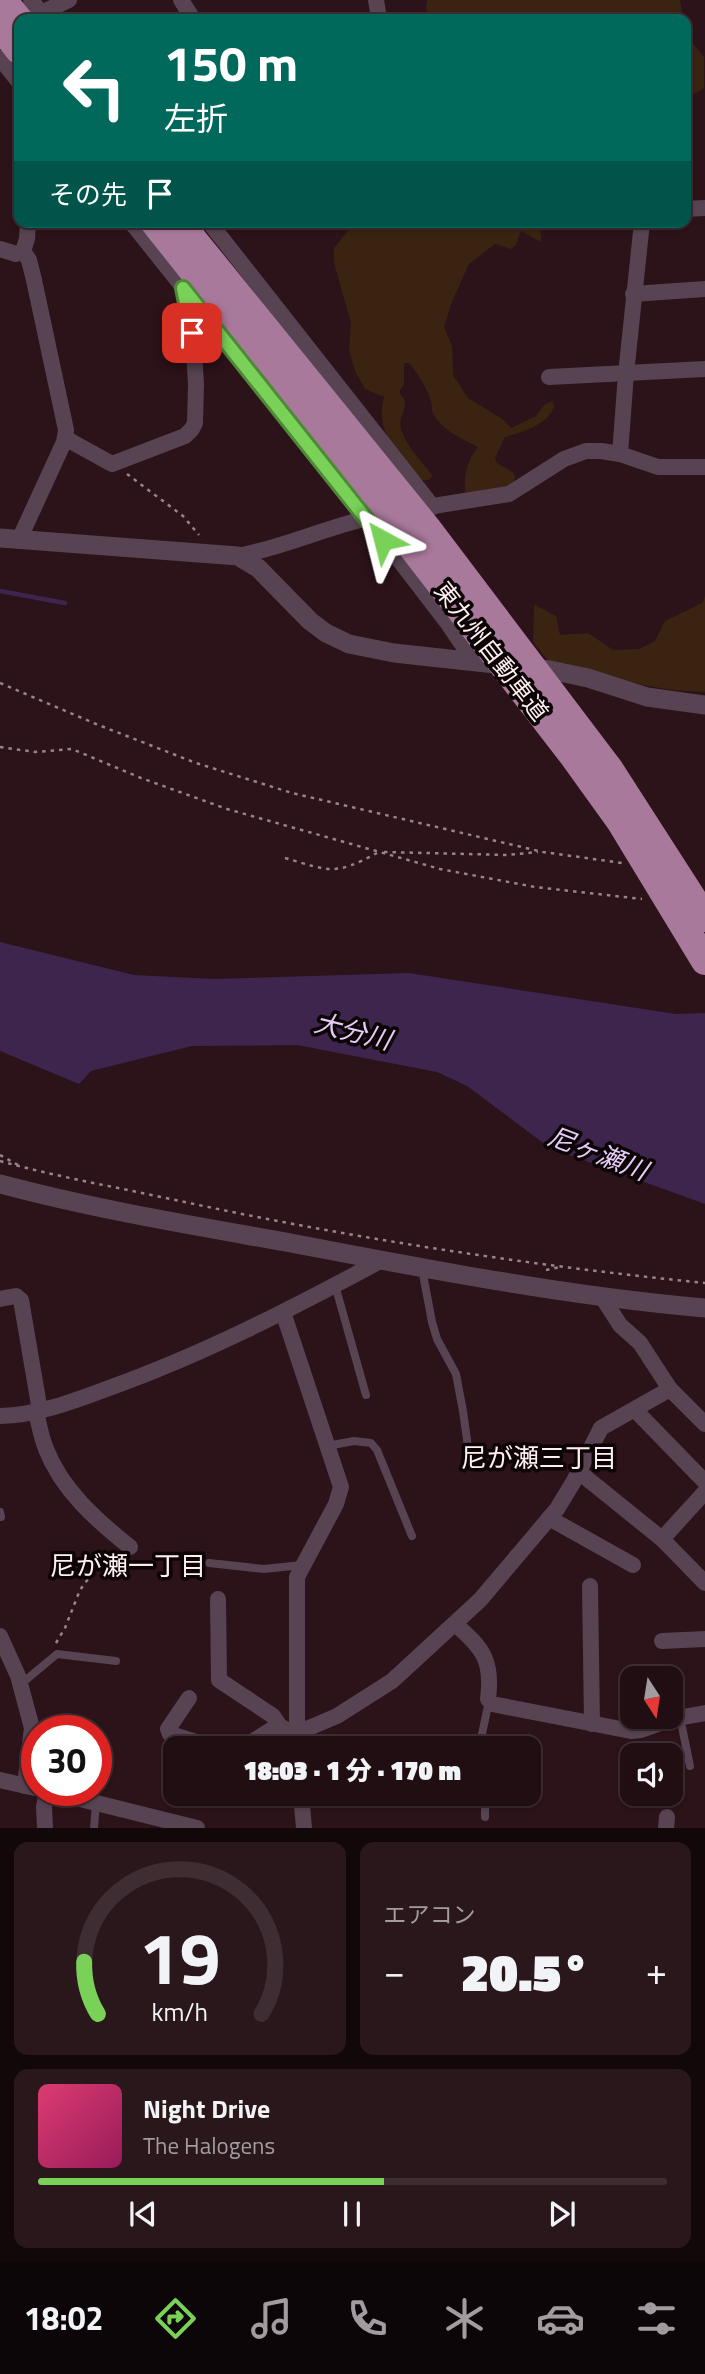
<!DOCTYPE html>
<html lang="ja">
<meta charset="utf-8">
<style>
body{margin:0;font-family:"Titillium Web","Noto Sans JP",sans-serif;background:#29171c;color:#f1f3f6;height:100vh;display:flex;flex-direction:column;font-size:26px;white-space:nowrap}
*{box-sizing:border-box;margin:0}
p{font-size:23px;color:#a29ca0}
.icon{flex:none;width:38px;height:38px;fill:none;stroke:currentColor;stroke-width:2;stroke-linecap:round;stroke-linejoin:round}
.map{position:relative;height:1828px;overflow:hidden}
.drawer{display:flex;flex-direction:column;gap:14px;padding:14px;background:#12080a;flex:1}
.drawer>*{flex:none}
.hud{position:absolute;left:14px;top:14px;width:677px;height:214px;border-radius:14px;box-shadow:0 2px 5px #0004,0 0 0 2px #3e2e33;background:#00695c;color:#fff;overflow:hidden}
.needle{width:46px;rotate:168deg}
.tools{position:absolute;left:620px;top:1666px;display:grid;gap:14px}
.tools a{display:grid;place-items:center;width:63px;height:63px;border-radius:14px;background:#210e13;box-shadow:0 2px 5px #0004,0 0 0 2px #3e2e33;font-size:35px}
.speed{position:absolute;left:21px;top:1715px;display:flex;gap:14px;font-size:35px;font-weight:700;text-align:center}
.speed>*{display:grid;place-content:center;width:91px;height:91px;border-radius:50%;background:#210e13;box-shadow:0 2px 5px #0004,0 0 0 2px #3e2e33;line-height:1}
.speed .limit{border:10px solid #d22;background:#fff;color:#111}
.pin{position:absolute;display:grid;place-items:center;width:60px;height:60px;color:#fff;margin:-30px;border-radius:14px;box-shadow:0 4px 10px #0006}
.me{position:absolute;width:77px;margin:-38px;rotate:322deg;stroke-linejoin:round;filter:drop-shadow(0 0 5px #0008)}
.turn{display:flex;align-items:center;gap:24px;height:147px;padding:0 35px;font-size:32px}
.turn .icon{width:91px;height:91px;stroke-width:2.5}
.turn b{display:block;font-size:49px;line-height:60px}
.then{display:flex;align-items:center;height:66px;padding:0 35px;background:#0003;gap:14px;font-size:26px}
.big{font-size:52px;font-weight:800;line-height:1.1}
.drawer .widget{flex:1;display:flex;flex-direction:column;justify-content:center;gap:10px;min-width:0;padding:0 24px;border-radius:14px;background:#29171c}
.drawer .dial{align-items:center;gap:0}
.dial svg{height:182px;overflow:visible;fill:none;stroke:#3e2e33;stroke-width:7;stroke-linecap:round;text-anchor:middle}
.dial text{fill:#f1f3f6;stroke:none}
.song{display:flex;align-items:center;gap:21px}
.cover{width:84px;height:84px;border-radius:10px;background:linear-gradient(135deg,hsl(340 70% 55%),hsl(330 70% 35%))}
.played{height:7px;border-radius:4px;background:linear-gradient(90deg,#79d158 55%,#3e2e33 55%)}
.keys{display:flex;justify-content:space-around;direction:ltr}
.heat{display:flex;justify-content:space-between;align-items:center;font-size:38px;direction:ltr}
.drawer .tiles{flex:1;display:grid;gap:14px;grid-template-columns:1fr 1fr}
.widget:last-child{grid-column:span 2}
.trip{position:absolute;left:163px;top:1736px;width:378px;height:70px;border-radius:14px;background:#210e13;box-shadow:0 2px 5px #0004,0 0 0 2px #3e2e33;font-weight:800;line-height:70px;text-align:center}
.tabs{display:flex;height:112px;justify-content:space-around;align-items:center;background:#0d0608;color:#a29ca0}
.tabs .icon{width:49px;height:49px}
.tabs .on{color:#79d158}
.tabs b{font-size:32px;color:#f1f3f6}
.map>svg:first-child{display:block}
</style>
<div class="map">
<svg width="705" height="1828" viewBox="0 0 705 1828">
<rect width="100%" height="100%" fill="#2c1219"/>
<g fill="#3a2310">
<path d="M427,0h253l3,19h-251l-6,-10z"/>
<path d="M686,35l18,22v31l-18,11z"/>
<path d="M355,222h185l1,20 -20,-11 -5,14 -5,4 -16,-5 -26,20 -18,40 -7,23 8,19 1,29 15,23 36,22 7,8 25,-12 8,-11 8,-4 2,5c-5,19 -32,26 -49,31l-10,21 2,5 16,9 2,5 -2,9 -47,8c-4,-15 2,-36 12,-47 -16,-8 -37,-17 -45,-34 -4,-9 1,-1 -2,-11 -3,-12 -14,-30 -22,-39h-5v21l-5,8c14,16 -2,22 2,37 5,17 21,33 32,47l-5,4h-8c-21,-26 -46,-47 -36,-83l-19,-8 -10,-18 -6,-21 2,-27 -17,-60v-15z"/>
<path d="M705,596v96l-32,-2 -26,-4 -98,-24 -16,-20 1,-38 22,12 4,19 28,-2 25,17 26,-1 16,-8 10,-20 37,-18z"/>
</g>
<path fill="#3e254e" d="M0,942l134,33 80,4 195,-6 267,41 29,-1v191l-155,-56 -83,-62 -30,-14 -140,-27 -105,1 -101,25 -12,13 -79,-33z"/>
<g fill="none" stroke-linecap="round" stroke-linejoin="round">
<path stroke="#3e254e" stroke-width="4.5" d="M0,591l65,12"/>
<g stroke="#988489" stroke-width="2.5" stroke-dasharray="3.5 5" stroke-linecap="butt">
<path d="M127,474l56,42 16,19"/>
<path d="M0,683l96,41 100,39 96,30 251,59 79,11"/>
<path d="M0,747l35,5 37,-3 69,29 86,31 213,60 95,18 107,12"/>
<path d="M384,852l123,3 31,-3"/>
<path d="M285,858c45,13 49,18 92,-5"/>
<path d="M0,1155l18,10"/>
<path d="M0,1161c54,15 110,25 166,37 178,39 358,67 539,85"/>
<path d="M546,1270l14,-3"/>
<path d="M56,1643l9,-15 15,-38 30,-41"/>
</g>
<g stroke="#574351" stroke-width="8">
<path d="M422,1269l10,53 5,17 19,35 7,37 5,36"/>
<path d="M335,1285l31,110"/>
<path d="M327,1446l27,-5 17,2 6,7 35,86"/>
<path d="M0,1512l1,5"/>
<path d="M209,1563l55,6 38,-4"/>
<path d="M21,1684l36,-30 59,7"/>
<path d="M680,1717l10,49"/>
<path d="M96,1745l8,2 1,3 -9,35"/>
<path d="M479,1748l10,-47"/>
<path d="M485,1794v23"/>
<path d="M94,1828l2,-25"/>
</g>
<g stroke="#574351" stroke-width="16">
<path d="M31,0l15,19"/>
<path d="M181,0l12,19"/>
<path d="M376,0l3,19"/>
<path d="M41,13l28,-13"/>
<path d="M0,58l19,24"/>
<path d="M686,209l19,-1"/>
<path d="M131,222l236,296 82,107 25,37"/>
<path d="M209,222l224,285"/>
<path d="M0,249l16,5 7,-3 4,-12 1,-17"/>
<path d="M633,294l72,-5"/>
<path d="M549,377l156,-8"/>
<path d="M65,438l47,26 73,-28 7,-7 3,-6 1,-39 -2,-31 -10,-61"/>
<path d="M620,454l6,-80 16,-152"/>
<path d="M408,510l101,-16 55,-35 22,-8h15l19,3 38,13h47"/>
<path d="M19,540l45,-98 2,-12 -32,-150 -5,-20 -6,-9"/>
<path d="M238,556c47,-9 91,-30 138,-40"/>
<path d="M602,1297l18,28 20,18 30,46"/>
<path d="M0,1299l16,-3 5,4 19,111"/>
<path d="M283,1312l58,175 -5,17 -39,73v171"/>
<path d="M635,1410l70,72"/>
<path d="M36,1412c3,12 5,25 10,37 16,41 50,71 84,98"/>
<path d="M0,1416c38,-1 74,-15 109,-28 95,-34 184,-80 273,-128"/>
<path d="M579,1472l83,67 43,44"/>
<path d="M549,1518l84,47"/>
<path d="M662,1539l43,-47"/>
<path d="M590,1586l2,138"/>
<path d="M218,1599l1,81 54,36 6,9 7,5h18l33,-14 55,-35 88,-81 77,-91 17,-28 27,-53 69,-39 35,35"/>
<path d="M455,1624c28,24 38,37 33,75l4,5 139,27 10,-1 31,-11 33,-6"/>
<path d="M0,1636l18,40 14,52 -7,58"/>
<path d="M662,1641l43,-2"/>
<path d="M189,1698l-21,31 2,5 29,9 39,5"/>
<path d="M242,1748l37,-23"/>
<path d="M0,1780l35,8"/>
<path d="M44,1790l153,38"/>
<path d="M301,1794l3,34"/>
<path d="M45,1828l-1,-21 3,-16"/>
<path d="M666,1828l1,-11"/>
</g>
<g stroke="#574351" stroke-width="19">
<path d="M0,538l238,18 20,12 52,53 16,12 23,11 45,9 156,17 38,8 59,19 58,8"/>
<path d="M0,1184c97,26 197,42 296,60 136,26 271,52 409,64"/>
</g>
<g stroke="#a9799b" stroke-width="28">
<path d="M3,0l16,20"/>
<path d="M0,26l19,24"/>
</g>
<g stroke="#a9799b" stroke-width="28">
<path d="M154,222l251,316 169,219 46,64 85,140"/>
<path d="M179,222l248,306 183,242 95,148"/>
</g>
</g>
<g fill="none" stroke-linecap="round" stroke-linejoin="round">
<defs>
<path id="route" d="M192,333l-9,-45 200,252"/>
</defs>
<use href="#route" stroke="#4f8839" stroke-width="18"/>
<use href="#route" stroke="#79d158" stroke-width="12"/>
</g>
<g text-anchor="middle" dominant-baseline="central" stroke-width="7" stroke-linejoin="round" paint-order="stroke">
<g font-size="24" fill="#feeff2" stroke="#0d0406">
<text transform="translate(492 651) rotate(52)">東九州自動車道</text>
</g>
<g font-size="26" font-style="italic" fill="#e5ccf8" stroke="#0d0406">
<text transform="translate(353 1031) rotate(14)">大分川</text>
<text transform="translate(598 1153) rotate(21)">尼ヶ瀬川</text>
</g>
<g font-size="26" fill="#feeff2" stroke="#0d0406">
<text x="539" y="1457">尼が瀬三丁目</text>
<text x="128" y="1565">尼が瀬一丁目</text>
</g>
</g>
</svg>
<div class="tools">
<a><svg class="needle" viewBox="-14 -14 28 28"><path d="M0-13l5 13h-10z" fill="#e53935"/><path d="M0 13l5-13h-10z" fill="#a29ca0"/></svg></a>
<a><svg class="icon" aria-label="sound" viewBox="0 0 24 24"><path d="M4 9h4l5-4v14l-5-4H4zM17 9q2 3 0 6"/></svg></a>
</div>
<div class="speed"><div class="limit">30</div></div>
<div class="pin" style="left:192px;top:333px;background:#d93025"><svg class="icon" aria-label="arrive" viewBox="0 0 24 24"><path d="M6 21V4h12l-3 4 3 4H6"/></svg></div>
<svg class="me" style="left:383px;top:540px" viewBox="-20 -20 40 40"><path d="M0-17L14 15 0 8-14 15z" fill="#79d158" stroke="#fff" stroke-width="4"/></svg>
<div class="trip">18:03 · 1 分 · 170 m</div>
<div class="hud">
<div class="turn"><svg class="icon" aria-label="left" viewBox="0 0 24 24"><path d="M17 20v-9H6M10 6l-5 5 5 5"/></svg><div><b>150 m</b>左折</div></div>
<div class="then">その先<svg class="icon" aria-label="arrive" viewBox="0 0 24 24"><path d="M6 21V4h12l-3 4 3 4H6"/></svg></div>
</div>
</div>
<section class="drawer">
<div class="tiles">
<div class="widget dial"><svg viewBox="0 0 100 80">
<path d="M14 69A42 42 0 1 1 86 69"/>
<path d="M14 69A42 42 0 0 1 8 46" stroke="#79d158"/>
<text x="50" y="56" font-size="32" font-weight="700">19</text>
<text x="50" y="72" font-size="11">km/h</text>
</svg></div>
<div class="widget"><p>エアコン</p>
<div class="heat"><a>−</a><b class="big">20.5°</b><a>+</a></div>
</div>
<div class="widget">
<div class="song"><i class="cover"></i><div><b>Night Drive</b><p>The Halogens</p></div></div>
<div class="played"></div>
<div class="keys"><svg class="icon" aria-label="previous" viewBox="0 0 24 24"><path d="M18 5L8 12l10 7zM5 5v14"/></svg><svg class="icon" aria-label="pause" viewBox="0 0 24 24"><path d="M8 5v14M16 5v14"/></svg><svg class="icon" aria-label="next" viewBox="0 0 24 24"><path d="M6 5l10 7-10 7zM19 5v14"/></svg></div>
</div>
</div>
</section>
<nav class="tabs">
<b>18:02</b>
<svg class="icon on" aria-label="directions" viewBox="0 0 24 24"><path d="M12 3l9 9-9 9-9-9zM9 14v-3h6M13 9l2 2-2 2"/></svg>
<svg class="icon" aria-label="music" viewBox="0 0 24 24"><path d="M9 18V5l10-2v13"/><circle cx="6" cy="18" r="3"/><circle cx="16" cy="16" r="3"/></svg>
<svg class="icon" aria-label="phone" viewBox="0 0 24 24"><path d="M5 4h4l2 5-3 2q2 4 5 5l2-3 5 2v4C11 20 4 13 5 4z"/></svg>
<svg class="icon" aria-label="climate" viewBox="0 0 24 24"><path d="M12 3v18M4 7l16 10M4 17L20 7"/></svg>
<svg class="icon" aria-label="car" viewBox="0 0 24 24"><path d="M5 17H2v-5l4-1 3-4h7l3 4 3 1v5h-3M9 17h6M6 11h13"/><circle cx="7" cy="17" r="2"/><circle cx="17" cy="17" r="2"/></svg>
<svg class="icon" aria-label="filters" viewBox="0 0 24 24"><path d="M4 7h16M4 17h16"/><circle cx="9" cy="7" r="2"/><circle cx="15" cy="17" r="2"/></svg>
</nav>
